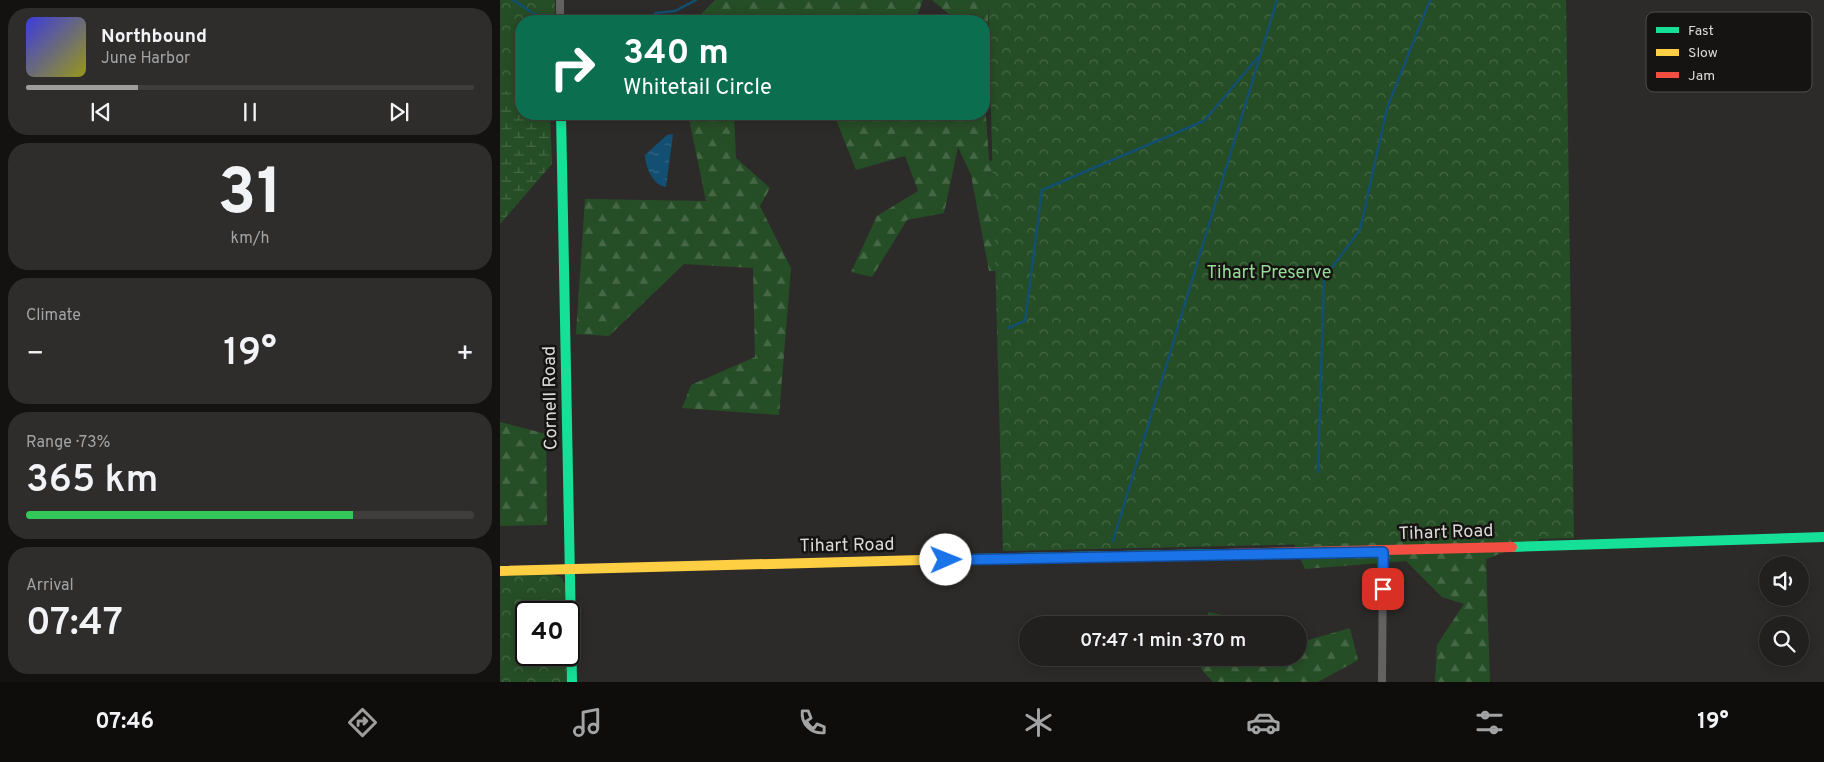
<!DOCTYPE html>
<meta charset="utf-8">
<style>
body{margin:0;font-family:Overpass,sans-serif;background:#2e2d2c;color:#f1f3f6;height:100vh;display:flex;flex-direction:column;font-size:19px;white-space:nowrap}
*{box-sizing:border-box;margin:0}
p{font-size:16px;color:#a2a3a4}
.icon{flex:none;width:28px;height:28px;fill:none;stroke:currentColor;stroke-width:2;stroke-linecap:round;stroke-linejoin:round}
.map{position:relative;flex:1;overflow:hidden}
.drawer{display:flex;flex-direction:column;gap:8px;padding:8px;background:#131211;width:500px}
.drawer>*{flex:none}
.hud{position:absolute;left:15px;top:15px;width:475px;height:105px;border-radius:20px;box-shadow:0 2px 12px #0003,0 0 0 1px #3f3e3d;background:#0b6e4f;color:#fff;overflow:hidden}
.buttons{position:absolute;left:1259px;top:556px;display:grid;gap:10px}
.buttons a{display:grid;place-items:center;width:50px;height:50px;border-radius:50%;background:#22201f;box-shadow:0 2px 12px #0003,0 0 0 1px #3f3e3d;font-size:25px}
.speed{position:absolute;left:15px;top:601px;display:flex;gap:10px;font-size:25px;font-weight:700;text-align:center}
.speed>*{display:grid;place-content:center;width:65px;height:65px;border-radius:50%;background:#22201f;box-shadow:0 2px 12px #0003,0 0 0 1px #3f3e3d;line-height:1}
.speed .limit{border:2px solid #111;border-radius:8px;background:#fff;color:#111}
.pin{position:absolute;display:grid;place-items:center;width:42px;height:42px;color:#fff;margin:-21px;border-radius:10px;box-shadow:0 2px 8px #0006}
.me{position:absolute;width:55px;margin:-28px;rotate:89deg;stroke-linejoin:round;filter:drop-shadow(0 0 4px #0008)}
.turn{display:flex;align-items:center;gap:18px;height:105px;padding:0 25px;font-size:22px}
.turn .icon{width:65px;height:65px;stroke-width:2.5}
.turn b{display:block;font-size:35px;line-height:42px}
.big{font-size:38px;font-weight:600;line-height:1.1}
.drawer .widget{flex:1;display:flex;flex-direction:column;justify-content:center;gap:8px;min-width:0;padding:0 18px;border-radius:20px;background:#2e2d2c}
.drawer .dial{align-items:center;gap:0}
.dial b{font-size:65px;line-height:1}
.song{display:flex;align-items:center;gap:15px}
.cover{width:60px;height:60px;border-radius:8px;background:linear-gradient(135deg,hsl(240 70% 55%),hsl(60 70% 35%))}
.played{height:5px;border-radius:2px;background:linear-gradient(90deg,#9f9d9b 25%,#3f3e3d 25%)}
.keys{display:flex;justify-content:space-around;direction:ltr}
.heat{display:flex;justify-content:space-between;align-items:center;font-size:28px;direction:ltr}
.charge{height:8px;border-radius:4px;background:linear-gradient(90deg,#34c759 73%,#3f3e3d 0)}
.trip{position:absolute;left:519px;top:616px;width:288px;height:50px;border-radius:25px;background:#22201f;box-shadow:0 2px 12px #0003,0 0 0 1px #3f3e3d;font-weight:600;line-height:50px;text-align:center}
.tab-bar{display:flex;height:80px;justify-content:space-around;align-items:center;background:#0e0d0c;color:#a2a3a4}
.tab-bar .icon{width:35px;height:35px}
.tab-bar .current{color:#9f9d9b}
.tab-bar b{font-size:22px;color:#f1f3f6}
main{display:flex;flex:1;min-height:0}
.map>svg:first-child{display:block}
</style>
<main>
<section class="drawer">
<div class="widget">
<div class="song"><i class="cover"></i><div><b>Northbound</b><p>June Harbor</p></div></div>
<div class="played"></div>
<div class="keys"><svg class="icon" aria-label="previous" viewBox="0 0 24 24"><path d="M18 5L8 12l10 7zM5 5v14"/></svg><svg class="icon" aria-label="pause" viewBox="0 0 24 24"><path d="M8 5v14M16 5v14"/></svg><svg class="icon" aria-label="next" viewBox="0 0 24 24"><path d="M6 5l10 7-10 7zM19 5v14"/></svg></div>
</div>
<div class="widget dial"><b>31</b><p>km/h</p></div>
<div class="widget"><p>Climate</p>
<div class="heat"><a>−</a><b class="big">19°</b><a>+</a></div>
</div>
<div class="widget"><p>Range · 73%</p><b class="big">365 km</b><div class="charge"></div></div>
<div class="widget"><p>Arrival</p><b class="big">07:47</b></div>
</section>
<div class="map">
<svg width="1324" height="682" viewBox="0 0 1324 682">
<defs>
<pattern id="forest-firs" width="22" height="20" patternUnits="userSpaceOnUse" patternTransform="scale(1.25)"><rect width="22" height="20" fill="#264e26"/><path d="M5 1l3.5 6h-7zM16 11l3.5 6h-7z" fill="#456745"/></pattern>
<pattern id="wetland-marsh" width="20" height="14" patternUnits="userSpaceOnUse" patternTransform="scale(1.25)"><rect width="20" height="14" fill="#264e26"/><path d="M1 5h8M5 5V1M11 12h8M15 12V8" fill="none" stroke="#456745"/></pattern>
<pattern id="park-crowns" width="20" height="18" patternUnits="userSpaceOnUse" patternTransform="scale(1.25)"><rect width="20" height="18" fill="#264e26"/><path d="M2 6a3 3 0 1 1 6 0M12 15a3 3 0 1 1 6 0" fill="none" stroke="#456745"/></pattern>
<pattern id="water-ripples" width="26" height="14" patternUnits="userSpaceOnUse" patternTransform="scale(1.25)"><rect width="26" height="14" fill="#124f72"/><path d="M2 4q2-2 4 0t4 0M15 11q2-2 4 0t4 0" fill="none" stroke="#346885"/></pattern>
</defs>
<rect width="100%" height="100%" fill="#2d2b29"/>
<g fill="url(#forest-firs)">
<path d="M215,0h208l-8,21h-221z"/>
<path d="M432,0h56v35h-4v-14h-27z"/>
<path d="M484,87l5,73 22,8 -1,103h-21l-18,-96 -13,-28 -14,66 -37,7 -35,57 -21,-5 26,-56 41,-25 -13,-35 -49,14 -21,-53 2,-3h73l1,3 9,-3h64z"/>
<path d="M188,114h46l2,44 34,30 -10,18 31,62 -12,147 -97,-7 9,-23 64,-28 -2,-89 -69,-4 -75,72 -33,-2 9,-135 121,2z"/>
<path d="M0,422l46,12 1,91 -47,1z"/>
<path d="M789,532l268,1 -71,26 4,123h-55l2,-37 27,-41 -22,-7 -36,-36 -101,8z"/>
<path d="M708,612l60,12v1h-61z"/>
<path d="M850,628l8,32 -40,22h-105l-12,-13 1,-11h96v-15z"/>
</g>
<path fill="url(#wetland-marsh)" d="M0,0l21,21v93h29l2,50 -52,60z"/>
<g fill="url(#park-crowns)">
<path d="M0,0h55v21h-34v70h-21z"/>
<path d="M488,0h578l8,538 -571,13z"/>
<path d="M50,574l11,3 5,9v26h-40v43h41v27h-67v-106z"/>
</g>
<path fill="url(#water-ripples)" d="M173,134l-7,53c-13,-1 -21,-21 -21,-32l22,-20z"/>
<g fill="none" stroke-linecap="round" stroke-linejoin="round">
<g stroke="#124f72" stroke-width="2.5">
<path d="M13,0l23,15h11"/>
<path d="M72,16l25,5"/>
<path d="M148,21l8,-8 19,-2 21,-11"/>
<path d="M508,328l17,-7 17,-131 162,-69 56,-66"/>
<path d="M818,472l6,-194 36,-48 27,-122 43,-108"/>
<path d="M613,541l164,-541"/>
</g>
<g stroke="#636261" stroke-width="8">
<path d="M60,0v21"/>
<path d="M882,682l1,-131"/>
</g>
<g stroke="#16e098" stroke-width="10">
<path d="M61,114l11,568"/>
<path d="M1012,547l312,-10"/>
<path d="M422,560l300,-6"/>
</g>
<path stroke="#ffcf43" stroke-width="10" d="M0,571l422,-11"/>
<path stroke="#f24e42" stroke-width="10" d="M722,554l290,-7"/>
</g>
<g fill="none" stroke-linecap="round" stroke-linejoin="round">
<defs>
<path id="route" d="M446,560l437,-8v37"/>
</defs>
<use href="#route" stroke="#114b97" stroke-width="12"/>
<use href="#route" stroke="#1a73e8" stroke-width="9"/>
</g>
<g text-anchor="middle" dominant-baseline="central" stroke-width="5" stroke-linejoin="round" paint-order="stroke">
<g font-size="18" fill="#96db95" stroke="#151412">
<text x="769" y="273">Tihart Preserve</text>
</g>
<g font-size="18" fill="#dcdad8" stroke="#151412">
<text transform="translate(51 398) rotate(-91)">Cornell Road</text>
<text transform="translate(946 533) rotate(-2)">Tihart Road</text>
<text transform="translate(347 546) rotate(-1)">Tihart Road</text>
</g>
</g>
<rect x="1146" y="12" width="166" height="80" rx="8" fill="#151412" stroke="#514f4d" stroke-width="1"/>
<rect x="1156" y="27" width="23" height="6" fill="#16e098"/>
<rect x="1156" y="49" width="23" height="7" fill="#ffcf43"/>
<rect x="1156" y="72" width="23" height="6" fill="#f24e42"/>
<g font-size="14" fill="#dcdad8">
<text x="1188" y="35">Fast</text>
<text x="1188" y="57">Slow</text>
<text x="1188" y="80">Jam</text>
</g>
</svg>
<div class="buttons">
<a><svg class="icon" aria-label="sound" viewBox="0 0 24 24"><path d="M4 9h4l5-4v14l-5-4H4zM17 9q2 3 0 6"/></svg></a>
<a><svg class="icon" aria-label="search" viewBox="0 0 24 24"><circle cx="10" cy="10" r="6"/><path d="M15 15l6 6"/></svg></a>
</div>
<div class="speed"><div class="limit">40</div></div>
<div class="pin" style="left:883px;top:589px;background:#d93025"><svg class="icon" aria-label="arrive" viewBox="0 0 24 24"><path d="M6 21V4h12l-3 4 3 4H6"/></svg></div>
<svg class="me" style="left:446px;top:560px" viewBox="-20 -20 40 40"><circle r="19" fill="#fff"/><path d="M0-13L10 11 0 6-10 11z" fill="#1a73e8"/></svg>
<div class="trip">07:47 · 1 min · 370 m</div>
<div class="hud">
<div class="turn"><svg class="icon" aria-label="right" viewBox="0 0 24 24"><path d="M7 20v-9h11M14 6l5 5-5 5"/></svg><div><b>340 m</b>Whitetail Circle</div></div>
</div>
</div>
</main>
<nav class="tab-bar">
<b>07:46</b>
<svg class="icon current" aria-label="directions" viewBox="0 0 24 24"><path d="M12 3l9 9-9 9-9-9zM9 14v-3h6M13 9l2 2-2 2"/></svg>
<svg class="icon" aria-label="music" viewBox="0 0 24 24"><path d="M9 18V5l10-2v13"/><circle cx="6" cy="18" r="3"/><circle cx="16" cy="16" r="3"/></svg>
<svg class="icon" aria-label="phone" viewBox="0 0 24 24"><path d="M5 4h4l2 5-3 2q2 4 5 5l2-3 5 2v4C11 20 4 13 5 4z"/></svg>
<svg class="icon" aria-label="climate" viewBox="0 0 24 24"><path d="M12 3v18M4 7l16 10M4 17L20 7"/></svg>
<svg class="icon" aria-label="car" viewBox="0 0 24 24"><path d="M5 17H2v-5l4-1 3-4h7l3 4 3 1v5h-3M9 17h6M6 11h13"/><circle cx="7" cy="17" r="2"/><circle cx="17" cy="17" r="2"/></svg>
<svg class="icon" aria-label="filters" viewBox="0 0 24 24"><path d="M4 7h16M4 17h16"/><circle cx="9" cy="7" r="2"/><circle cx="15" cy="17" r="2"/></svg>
<b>19°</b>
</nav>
